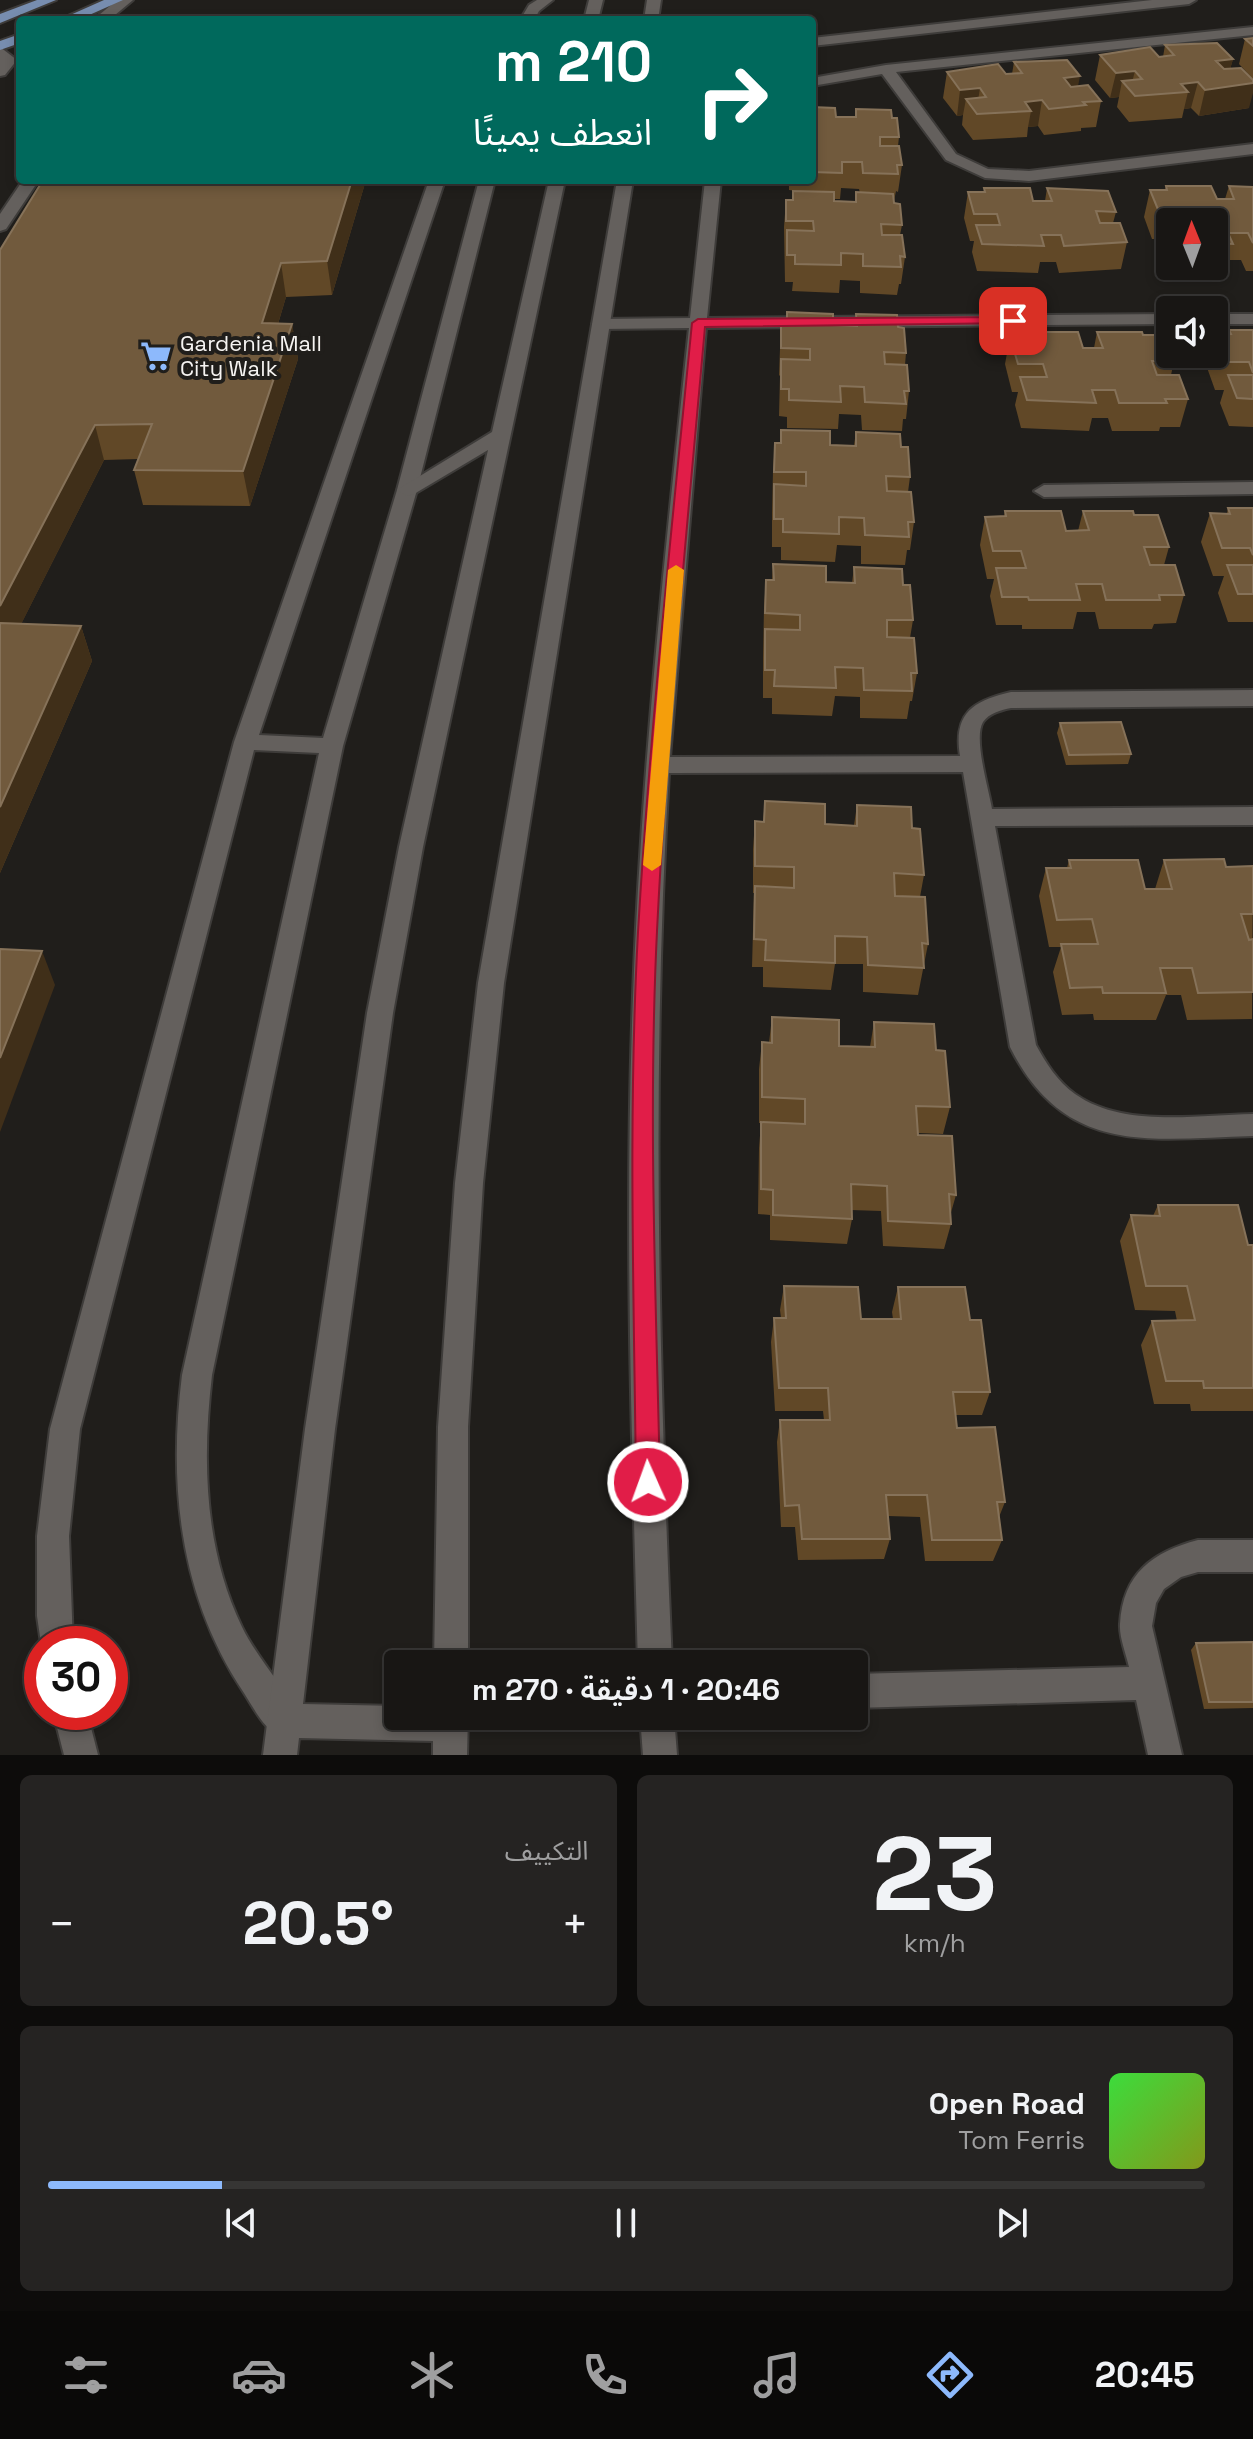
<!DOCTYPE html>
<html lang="ar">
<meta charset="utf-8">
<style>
body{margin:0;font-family:"Space Grotesk","Noto Sans Arabic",sans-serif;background:#252322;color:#f1f3f6;direction:rtl;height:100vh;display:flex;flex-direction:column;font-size:30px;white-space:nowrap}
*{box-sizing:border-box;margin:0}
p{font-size:26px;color:#9f9fa0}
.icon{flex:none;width:44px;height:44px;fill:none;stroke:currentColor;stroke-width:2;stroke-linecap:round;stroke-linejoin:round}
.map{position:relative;height:1755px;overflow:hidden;direction:ltr}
.details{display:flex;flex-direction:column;gap:20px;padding:20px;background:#0d0c0b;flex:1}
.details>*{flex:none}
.guide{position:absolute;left:16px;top:16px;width:800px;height:168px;border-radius:8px;box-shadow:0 4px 12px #0003,0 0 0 2px #363534;direction:rtl;background:#00695c;color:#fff;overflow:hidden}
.needle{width:52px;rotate:359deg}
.buttons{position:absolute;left:1156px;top:208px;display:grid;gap:16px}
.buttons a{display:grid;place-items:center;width:72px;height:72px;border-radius:8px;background:#181614;box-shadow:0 4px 12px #0003,0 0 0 2px #363534;font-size:40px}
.speed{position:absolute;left:24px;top:1626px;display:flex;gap:16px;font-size:40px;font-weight:700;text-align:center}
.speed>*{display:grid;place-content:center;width:104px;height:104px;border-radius:50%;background:#181614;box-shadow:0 4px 12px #0003,0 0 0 2px #363534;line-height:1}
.speed .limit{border:12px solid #d22;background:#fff;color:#111}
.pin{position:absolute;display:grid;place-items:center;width:68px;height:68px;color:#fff;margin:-34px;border-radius:16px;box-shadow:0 4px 12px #0006}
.me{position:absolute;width:88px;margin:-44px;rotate:358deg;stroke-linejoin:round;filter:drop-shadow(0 0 6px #0008)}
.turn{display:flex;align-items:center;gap:28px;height:168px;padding:0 32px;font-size:36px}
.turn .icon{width:104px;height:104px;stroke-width:2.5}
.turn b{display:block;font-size:56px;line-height:68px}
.big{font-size:60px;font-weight:600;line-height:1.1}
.details .card{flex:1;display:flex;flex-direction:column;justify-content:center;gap:12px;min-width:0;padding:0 28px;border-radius:12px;background:#252322}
.details .dial{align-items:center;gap:0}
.dial b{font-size:104px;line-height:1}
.song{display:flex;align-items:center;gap:24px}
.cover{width:96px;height:96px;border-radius:12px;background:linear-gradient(135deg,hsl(120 70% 55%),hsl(70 70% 35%))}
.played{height:8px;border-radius:4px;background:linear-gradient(90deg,#8db9fc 15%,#363534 15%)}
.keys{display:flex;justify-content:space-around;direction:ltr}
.heat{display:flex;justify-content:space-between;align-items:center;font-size:44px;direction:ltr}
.details .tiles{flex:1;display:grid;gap:20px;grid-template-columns:1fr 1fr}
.card:last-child{grid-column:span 2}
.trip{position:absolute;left:384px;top:1650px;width:484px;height:80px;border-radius:8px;background:#181614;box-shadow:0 4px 12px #0003,0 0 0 2px #363534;font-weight:600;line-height:80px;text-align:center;direction:rtl}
.tabs{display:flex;height:128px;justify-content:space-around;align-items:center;background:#0a0908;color:#9f9fa0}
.tabs .icon{width:56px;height:56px}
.tabs .current{color:#8db9fc}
.tabs b{font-size:36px;color:#f1f3f6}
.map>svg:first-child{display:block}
</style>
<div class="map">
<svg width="1253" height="1755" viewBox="0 0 1253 1755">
<rect width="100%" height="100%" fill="#201e1b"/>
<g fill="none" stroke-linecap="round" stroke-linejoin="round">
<defs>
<g id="lane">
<path d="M537,0h16l-14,11 -5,9h-14l9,-15z"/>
<path d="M23,180h16l-33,49 -6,2v-17z"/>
<path d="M429,180h16l-186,555 64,3 74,-248 82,-310h16l-78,310 -74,256 -131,629c-10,85 -8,173 30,252 16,33 44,60 58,94l-5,12 -12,5c-19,-8 -28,-28 -39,-45 -64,-96 -76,-206 -62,-318l137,-622 -65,-3 -174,679 -11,107 4,108h-31v6l-5,-34v-80l13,-107 184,-687z"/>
<path d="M53,1712h34l11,43h-34z"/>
</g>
<g id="street">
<path d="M117,0h16l-24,20h-16z"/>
<path d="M1152,0h44l-7,4 -377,42v-8z"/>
<path d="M1253,27v8l-357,37 60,82 32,15 41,2 224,-27v10l-224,27 -44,-3 -39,-18 -64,-86 -70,12v-8l74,-13z"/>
<path d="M705,180h16l-14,138 463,-4v10l-464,4 -36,429 290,-1c-7,-43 13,-55 51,-64l242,-2v16l-242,2c-10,2 -22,5 -28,14 -10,16 6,68 9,87l261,-2v18l-258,1 41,219c10,18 21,36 39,49 48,34 122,21 178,20v22c-105,3 -188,20 -243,-89l-47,-275 -294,1c-18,298 -10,593 3,891h-34c-6,-213 -13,-426 -6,-639 7,-233 32,-465 57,-697l-88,1 -9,-5 9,-5 89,-1z"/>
<rect x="1214" y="314" width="39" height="10"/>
<path d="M1253,482v12l-209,3 -10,-6 10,-6z"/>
<path d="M1198,1540h55v32h-55l-17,5 -17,12 -8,14 -4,23 30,129h-34l-12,-55 -282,8v-34l275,-7c-3,-13 -10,-30 -9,-43 3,-51 33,-72 78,-84z"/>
<path d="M640,1716h34l3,39h-34z"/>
</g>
<g id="secondary">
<path d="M589,0h14l-5,20h-14z"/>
<path d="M647,0h14l-3,20h-14z"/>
<path d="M0,47l17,13 -12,15 -5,1z"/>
<path d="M549,180h16l-142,667 -30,166 -58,416 -32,275 95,2v10h70l-1,39h-34v-14l-134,-3 -2,17h-34l42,-326 62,-416 32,-166 89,-397 -74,44 -7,2 -10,-6 95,-58z"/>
<path d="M617,180h16l-129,803 -21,200 -15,244v237h-34l4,-237 17,-244 23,-200z"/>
</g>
<g id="primary">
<path d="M37,0h19l-56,23v-9z"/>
<path d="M104,0h19l-45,20h-19z"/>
<path d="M20,34v9l-20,7v-9z"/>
</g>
</defs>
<use href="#lane" stroke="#3e3c3a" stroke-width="4"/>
<use href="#street" stroke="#3e3c3a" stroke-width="4"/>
<use href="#secondary" stroke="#3e3c3a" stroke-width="4"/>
<use href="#primary" stroke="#3e3c3a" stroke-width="4"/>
<use href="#lane" fill="#64605d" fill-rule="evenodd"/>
<use href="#street" fill="#64605d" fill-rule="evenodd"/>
<use href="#secondary" fill="#64605d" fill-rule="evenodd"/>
<use href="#primary" fill="#778daf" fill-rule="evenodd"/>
</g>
<g fill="#614827" fill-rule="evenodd">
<path d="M1245,39l8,7v33l-14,-15z"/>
<path d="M1165,45l68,14 -3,10 19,39 -50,8 -8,-8 -7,1 -2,9 -53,4 -12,-15 2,-10 -9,1 -15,-18 5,-25 63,2z"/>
<path d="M1014,62l64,24 23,15 -5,26 -15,1v3l-37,4 -6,-9 -10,1 -1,10 -54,3 -11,-15 1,-10 -6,1 -14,-18 4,-26 65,2z"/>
<path d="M812,107l24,10h19l1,-8 36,9 7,19 -1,9 4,19 -4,27 -2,-1 -2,10 8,24 -2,10 5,22 -4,27h-2l-2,11 -37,-2v-12l-20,-1 -1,13 -47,-2 1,-9h-8l-1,-55 2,-27h6l1,-9h4l-8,-1v-10h23zM841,188l18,1 1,4 -4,-1 -1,10 -21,-1v-2h6z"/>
<path d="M43,180h323l-34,115 -46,2 -8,27h14l6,35 -48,147 -107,-1 -9,-35 4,-11 -34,1 -83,164 60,2 11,35 -92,212v-623z"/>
<path d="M1166,186l51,13h8l4,-13 24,1v84h-7l-5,-11h-13l-3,11 -61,-2 -8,-19 3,-11h-7l-8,-22 6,-27h15zM1170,222h44v44h-44z"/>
<path d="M984,188l49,13h12l2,-13 69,24 -3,11 14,19 -6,27 -62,4 -3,-11h-16l-2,11 -61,-2 -5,-19 2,-11h-4l-6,-23 4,-26h16z"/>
<path d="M787,312l46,13 22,1 1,-12 42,13 8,26 -1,12 4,26 -3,28h-3l-1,12 -40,-1 -1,-15 -22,-1 -1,15 -51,-1v-11l-8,-1 1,-40 -1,-1 2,-52 6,1z"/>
<path d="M1229,330h24v97l-24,-1 -9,-23 4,-13h-9l-10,-28 2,-8h7v-19l14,-1z"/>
<path d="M1027,332l56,16h11l3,-16 46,3 31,26 -3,14 17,24 -8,28h-20l-1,4h-47l-4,-13h-16l-3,13 -68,-3 -6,-23 3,-13h-6l-7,-28 5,-27 17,-1z"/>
<path d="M781,430l49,15h24l2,-13 45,15 9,30 -2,15 6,30 -4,28h-3l-2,15 -44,-1v-18l-24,-1 -2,17 -54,-2v-13h-9v-34l1,-42 2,-28h5z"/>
<path d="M1228,508h25v114h-25l-10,-29 6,-17h-11l-12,-34 9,-29h17z"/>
<path d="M1005,511l61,20h12l5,-20 51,4 35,32 -5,18 20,30 -8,28 -22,1 -2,5h-53l-4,-17h-18l-4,17h-51v-4h-26l-6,-29 4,-17h-7l-7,-34 5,-28 19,-1z"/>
<path d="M773,564l53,18 26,1 2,-16 49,18 10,35 -3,18 7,35 -5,28h-2l-3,18 -47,-1v-21l-25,-1 -3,20 -60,-2v-16h-9v-41l1,-49 2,-28h6z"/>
<path d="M1060,723l71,31 -3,10 -62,1 -9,-32z"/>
<path d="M765,801l60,23 29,1 3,-20 55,23 12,47 -4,22 8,47 -10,51 -55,-3v-28h-28l-4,26 -68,-3v-20h-11l2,-74h-1v-44l2,-28 8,1z"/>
<path d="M1069,860l76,29h10l9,-29 62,7 27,-1 -1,153 -65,1 -6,-25h-15l-10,25h-62l-1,-6 -31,1 -9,-43 8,-25h-12l-10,-51 7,-28h21z"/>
<path d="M772,1017l67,29 31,1 4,-25 62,28 14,57 -7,27 -25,-1 38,62 -6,21 1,8 -7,25 -61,-3 -2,-35 -30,-1 1,9 -5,25 -77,-4v-25l-12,-1 1,-66 2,-25h-2v-54l3,-27 7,1z"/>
<path d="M1158,1205l90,40h5v166h-62l-1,-7h-36l-13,-59 11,-24h25l-2,-10 -40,-1 -15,-69 11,-26 22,1z"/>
<path d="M784,1286l77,33h32l-1,-7 6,-25 72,33 20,72 -8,23h-26l1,13 48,74 -6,15 3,23 -9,21h-68l-5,-44 -32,-1 2,23 -6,20 -86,1 -3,-33h-14l-4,-85 3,-22h44l-1,-9h-48l-4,-69 3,-24h7l-1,-8z"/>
<path d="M1253,1642v66l-49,1 -13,-59 5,-7z"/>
</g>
<g fill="#402f19">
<path d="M1233,59l-7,25 -10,-23z"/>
<path d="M1135,71l-5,19 -8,-9 -3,16 -9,1 6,-25z"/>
<path d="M1080,76l-5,26 -11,-24z"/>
<path d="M1198,82l-7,26 -7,1 4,-17 -7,-8z"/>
<path d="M1253,83v10l-4,15 -50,8 6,-26z"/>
<path d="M980,88l-4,25 -10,-14 -3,16 -6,1 3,-26z"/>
<path d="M1042,100l-4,26 -10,1 3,-16 -6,-9z"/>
<path d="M352,180h14l-34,115 -5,-34z"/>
<path d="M281,263l5,34 -18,60 -6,-34z"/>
<path d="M292,324l6,35 -48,147 -7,-35z"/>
<path d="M95,425l9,35 -100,198 -4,-11v-41z"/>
<path d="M81,626l11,35 -92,212v-66z"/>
<path d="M42,951l13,34 -55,147v-74z"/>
</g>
<g fill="#715a3d" stroke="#867259" stroke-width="2">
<path d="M1253,38v8l-8,-7z"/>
<path d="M1217,43l16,16 -17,2 8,8 17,-1 12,12v3l-48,7 -7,-8 -17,2 7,8 -53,4 -13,-15 20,-2 -7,-8 -19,2 -16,-18 50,-8 9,10 15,-2 -9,-10z"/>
<path d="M1067,60l13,16 -16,2 7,9 17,-2 13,16 -18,1 3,3 -37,4 -7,-9 -17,2 6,9 -54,3 -11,-15 20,-2 -6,-9 -20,2 -13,-18 51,-8 8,10 16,-1 -8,-11z"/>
<path d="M812,107l23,1 1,9h20v-8l35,1 1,8h5l2,19h-19v9h19l3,19h-5l1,9 -35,-1 -1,-11h-20v11l-30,-1v-30l4,1v-9h-4z"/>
<path d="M43,180h309l-25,81 -46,2 -19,60 30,1 -49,147 -109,-1 18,-46 -57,1 -95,181v-356z"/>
<path d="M1166,186h45l6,13h17l-5,-13 24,1v56l-5,-10h-20l5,11 -19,-1v-21h-28l-4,-10h-23l-9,-22h17z"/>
<path d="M984,188h46l3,13h19l-5,-13 61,3 8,21 -20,-1 4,12h20l7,19 -63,4 -3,-11h-20l3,11 -62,-2 -6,-19h24l-3,-11h-23l-6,-22h17z"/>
<path d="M793,191l41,1v9l22,1v-10l37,2 1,9 6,1 2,21 -21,-1 1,11h20l3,22 -5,-1 1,11 -38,-1v-12l-22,-1v12l-46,-1v-9h-8v-25l27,1 -1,-10h-27v-21h7z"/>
<path d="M1163,223h7v18z"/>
<path d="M787,312l46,2v11l24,1 -1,-12 41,1 1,12 6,1 2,25 -22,-1 1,12 22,1 2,26h-5l2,13 -41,-2 -1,-15 -24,-1 1,16 -52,-2v-11h-8v-30l29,1v-11l-29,-1v-25l6,1z"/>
<path d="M1229,330h24v43l-4,-11h-26l-9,-23v-4l17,-1z"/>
<path d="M1027,332h51l5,16h20l-6,-16h45l1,3h22l5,14v5h2l2,7h-22l5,14h22l9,24h-23l2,4h-48l-4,-13h-23l4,13 -69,-3 -7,-23h27l-4,-13h-25l-8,-27 19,-1z"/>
<path d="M1228,375h25v24l-16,-1z"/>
<path d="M781,430l49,1v14l26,1v-14l44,2 1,13h7l2,30 -24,-1 1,15 24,1 3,30h-6l1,15 -44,-2 -1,-17 -25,-1v17l-56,-2v-13h-9v-35l32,2v-14h-32l1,-29h6z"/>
<path d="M1228,508h25v47l-3,-7h-28l-12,-35 20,1z"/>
<path d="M1005,511h56l5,20 23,-1 -6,-19h50l1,4h24l11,32h-25l6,18h25l9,30h-25l1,5h-54l-4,-16h-26l4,16h-51l-1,-3h-26l-6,-29h30l-5,-17h-28l-8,-34 21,-1z"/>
<path d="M773,564l53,2v16l29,1 -1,-16 48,2 1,16h7l3,35h-26v17l27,1 3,35h-6l1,18 -48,-1 -1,-22 -28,-1 1,21 -62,-2 1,-16h-10v-41l35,1v-15l-35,-2 1,-33h8z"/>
<path d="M1227,565h26v29h-15z"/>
<path d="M0,623l81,3 -81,181z"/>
<path d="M1121,722l10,32 -62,1 -9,-32z"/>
<path d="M765,801l60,3v20l32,2v-21l54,2 1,21 8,1 4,46 -30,-2 1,23 30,1 3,47 -6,-1 2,25 -56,-3 -1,-28 -32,-1v27l-70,-3 1,-20 -12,-1 1,-53 39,2v-21l-39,-1v-45l9,1z"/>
<path d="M1224,859l2,8 27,-1v48h-12l8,26 4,-1v53l-55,1 -6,-25h-32l6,25h-63l-1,-6 -32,1 -9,-44h37l-6,-25 -35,1 -11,-52h25l-2,-8h69l7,29h27l-8,-29z"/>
<path d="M0,949l42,2 -42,107z"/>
<path d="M772,1017l67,3v26l36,1 -1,-25 60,2 2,26 9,1 5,56 -34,-1 2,29 34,1 4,59 -7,-1 2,30 -63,-3 -1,-35 -36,-2 1,35 -79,-4v-25l-12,-1v-67l44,2v-25l-43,-2v-55l10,1z"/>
<path d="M1158,1205h80l10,40h5v143h-49l-1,-7h-37l-14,-60 43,-1 -8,-34h-41l-15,-71 29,1z"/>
<path d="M784,1286l74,1 3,32h40l-3,-32h67l5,33h11l9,72h-37l4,36 38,-1 10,75h-8l5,38h-70l-5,-45h-41l4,44h-88l-3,-34 -14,1 -5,-86h50l-2,-32h-49l-5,-70h12z"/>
<path d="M1253,1642v60h-44l-13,-59z"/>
</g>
<path fill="#e11d48" stroke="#92132f" stroke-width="2" d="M1013,317l4,1v5l-312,4c-18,201 -38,402 -48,604 -9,183 -1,367 3,551l-4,8 -8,4 -8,-4 -4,-8c-2,-183 -8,-367 2,-550 12,-204 34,-406 54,-609l6,-4z"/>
<path fill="#f59e0b" d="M676,565l8,5 -23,295 -9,6 -9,-6 25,-295z"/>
<defs>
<symbol id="supermarket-bare" viewBox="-9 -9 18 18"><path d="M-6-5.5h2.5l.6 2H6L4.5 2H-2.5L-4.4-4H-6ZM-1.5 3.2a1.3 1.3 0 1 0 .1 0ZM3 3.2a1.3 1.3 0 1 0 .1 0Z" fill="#8db9fc" stroke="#201e1b" stroke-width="2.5" paint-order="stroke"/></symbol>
</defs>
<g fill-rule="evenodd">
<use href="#supermarket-bare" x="134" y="334" width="44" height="44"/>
</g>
<g text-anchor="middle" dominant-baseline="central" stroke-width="8" stroke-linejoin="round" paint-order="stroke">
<g font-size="22" fill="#f6f4f2" stroke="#201e1b" text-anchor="start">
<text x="180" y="343">Gardenia Mall<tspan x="180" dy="25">City Walk</tspan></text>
</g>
</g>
</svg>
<div class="buttons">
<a><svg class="needle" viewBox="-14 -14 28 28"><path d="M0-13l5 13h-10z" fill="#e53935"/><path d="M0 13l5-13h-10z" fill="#9f9fa0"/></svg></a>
<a><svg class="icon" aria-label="sound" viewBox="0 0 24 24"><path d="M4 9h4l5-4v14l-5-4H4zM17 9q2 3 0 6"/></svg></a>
</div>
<div class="speed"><div class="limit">30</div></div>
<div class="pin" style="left:1013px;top:321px;background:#d93025"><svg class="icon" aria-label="arrive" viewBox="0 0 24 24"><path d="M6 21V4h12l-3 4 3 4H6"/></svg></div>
<svg class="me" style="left:648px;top:1482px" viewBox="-20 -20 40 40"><circle r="17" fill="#e11d48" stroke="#fff" stroke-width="3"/><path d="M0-11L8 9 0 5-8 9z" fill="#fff"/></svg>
<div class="trip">20:46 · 1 دقيقة · 270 m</div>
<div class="guide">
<div class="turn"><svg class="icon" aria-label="right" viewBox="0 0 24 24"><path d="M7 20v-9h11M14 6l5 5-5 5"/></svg><div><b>210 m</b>انعطف يمينًا</div></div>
</div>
</div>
<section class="details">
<div class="tiles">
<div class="card dial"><b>23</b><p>km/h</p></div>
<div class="card"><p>التكييف</p>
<div class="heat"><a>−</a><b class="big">20.5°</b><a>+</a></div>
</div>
<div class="card">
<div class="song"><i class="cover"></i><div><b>Open Road</b><p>Tom Ferris</p></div></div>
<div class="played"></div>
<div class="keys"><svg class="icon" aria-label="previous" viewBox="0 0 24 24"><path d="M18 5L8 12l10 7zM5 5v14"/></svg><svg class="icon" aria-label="pause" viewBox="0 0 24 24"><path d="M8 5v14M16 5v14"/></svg><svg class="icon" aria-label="next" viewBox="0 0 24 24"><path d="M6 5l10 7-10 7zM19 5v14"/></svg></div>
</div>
</div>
</section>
<nav class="tabs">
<b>20:45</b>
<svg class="icon current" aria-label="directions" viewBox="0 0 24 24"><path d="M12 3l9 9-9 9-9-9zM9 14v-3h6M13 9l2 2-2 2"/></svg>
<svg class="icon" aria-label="music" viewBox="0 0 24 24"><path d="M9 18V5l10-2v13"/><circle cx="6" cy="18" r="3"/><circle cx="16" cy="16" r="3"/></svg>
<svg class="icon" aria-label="phone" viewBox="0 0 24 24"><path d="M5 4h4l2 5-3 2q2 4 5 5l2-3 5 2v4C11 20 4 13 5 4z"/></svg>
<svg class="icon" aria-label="climate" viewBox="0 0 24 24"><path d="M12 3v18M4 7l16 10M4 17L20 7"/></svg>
<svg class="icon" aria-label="car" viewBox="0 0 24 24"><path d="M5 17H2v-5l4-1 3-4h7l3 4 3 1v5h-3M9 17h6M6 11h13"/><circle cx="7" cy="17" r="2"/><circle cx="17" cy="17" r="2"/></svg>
<svg class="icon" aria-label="filters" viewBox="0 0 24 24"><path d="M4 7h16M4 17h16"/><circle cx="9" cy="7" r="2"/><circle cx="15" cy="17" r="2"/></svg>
</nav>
